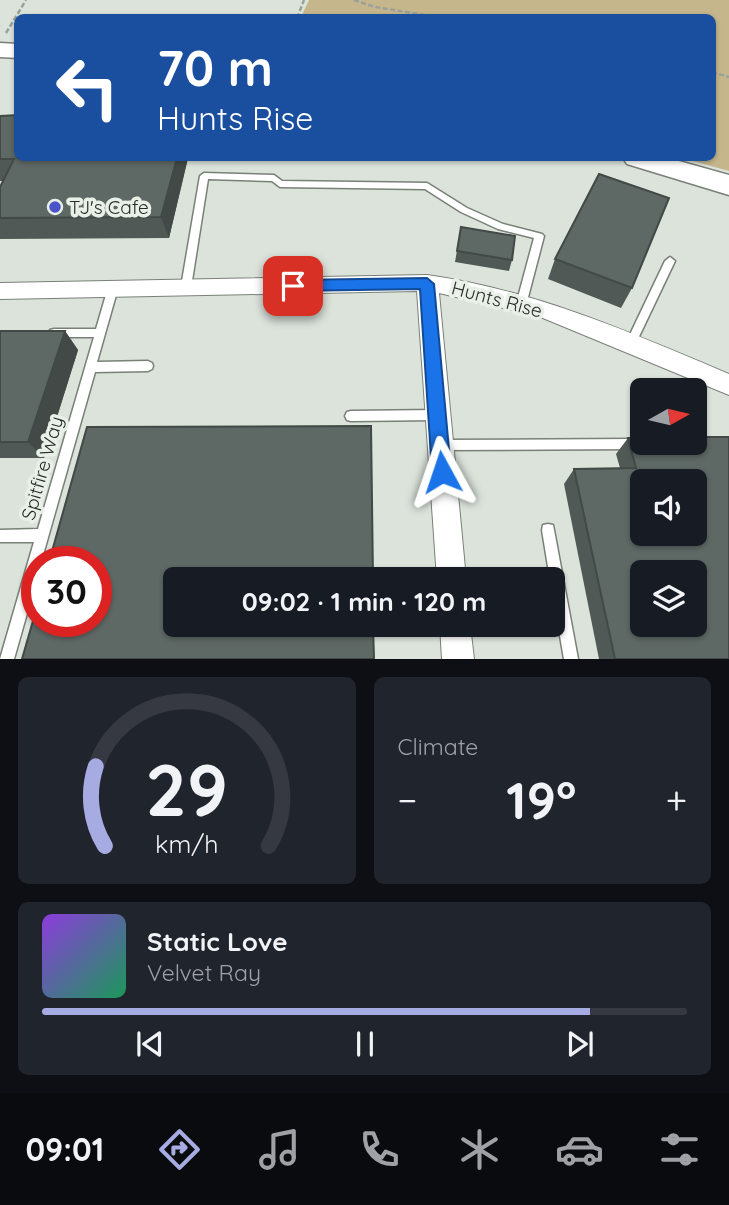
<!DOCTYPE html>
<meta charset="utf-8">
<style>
body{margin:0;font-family:Quicksand,sans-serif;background:#20242c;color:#f1f3f6;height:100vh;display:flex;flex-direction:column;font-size:26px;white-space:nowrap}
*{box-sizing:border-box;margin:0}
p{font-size:23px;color:#9ea1a6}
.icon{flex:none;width:38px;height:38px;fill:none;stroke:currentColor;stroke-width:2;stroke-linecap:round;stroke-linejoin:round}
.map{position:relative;height:659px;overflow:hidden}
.side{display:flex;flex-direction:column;gap:18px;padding:18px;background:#0d0f14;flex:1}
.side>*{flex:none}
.banner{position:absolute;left:14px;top:14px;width:702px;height:147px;border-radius:10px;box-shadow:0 2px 5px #0004;background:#1a4fa0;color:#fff;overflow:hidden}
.needle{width:46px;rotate:82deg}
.buttons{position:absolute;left:630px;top:378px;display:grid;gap:14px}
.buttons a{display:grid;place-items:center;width:77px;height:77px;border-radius:10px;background:#171b24;box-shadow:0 2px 5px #0004;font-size:35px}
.speed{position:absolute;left:21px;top:546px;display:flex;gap:14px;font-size:35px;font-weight:700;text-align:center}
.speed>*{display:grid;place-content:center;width:91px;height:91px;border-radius:50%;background:#171b24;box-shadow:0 2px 5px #0004;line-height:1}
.speed .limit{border:10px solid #d22;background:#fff;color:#111}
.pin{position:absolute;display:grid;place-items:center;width:60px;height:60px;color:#fff;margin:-30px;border-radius:14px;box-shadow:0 4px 10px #0006}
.me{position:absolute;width:77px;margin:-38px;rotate:355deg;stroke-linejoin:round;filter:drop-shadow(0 0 5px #0008)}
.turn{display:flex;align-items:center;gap:24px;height:147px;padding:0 28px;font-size:32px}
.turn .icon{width:91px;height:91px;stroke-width:2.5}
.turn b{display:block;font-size:49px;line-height:60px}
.big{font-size:52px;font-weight:700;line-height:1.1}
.side .widget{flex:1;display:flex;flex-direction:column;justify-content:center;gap:10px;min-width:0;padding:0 24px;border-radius:10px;background:#20242c}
.side .dial{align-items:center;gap:0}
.dial svg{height:182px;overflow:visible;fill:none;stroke:#363941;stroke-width:7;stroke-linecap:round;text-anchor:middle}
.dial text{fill:#f1f3f6;stroke:none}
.song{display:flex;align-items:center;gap:21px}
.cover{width:84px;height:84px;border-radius:10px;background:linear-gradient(135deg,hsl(270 70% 55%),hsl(150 70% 35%))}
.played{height:7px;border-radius:4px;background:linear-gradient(90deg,#a6abe2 85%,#363941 85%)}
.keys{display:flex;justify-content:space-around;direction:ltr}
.heat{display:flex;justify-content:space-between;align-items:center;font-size:38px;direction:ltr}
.side .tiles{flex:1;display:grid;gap:18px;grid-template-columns:1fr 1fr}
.widget:last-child{grid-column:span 2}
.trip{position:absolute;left:163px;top:567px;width:402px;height:70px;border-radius:10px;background:#171b24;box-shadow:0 2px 5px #0004;font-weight:700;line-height:70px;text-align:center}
.menu{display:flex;height:112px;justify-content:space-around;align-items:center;background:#090b0e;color:#9ea1a6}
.menu .icon{width:49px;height:49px}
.menu .active{color:#a6abe2}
.menu b{font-size:32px;color:#f1f3f6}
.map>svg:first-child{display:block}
</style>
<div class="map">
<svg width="729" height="659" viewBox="0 0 729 659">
<rect width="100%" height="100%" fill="#dbe3db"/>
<path fill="#c6b68c" d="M309,0h420v171l-47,-13h30v-140l-411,-1z"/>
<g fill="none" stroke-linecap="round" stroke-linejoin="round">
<defs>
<g id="lane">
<path d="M204,173l70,2 8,6 145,2 40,25 36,16 39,10 2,2 -17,65 -5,4 -5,-4 17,-63 -36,-9 -37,-17 -36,-23 -145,-2 -8,-6 -64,-2 -17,108 -5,4 -4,-1 -1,-3 19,-111z"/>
<path d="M670,257l5,4 -40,84 -1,3h-8l-1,-3 40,-84z"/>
<path d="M113,284l5,4 -21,74 51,-1 4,2 1,3 -1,3 -4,2 -53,1 -54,190h-4v16l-23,81h-14l34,-117h-34v-12l38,-1 56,-192h-40l-4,-1 -1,-3 1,-3 4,-1h42l12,-41z"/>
<path d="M437,410l4,1 2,4 -2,4 -4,1 -86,1 -4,-1 -2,-4 2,-4 4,-1z"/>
<path d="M635,439l4,1 2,4 -2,4 -4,1 -194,1 -4,-1 -2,-4 2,-4 4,-1z"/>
<path d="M548,524l5,1 1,5 24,129h-14l-11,-63v-17h-3l-8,-49 1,-5z"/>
</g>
<g id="street">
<path d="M427,275c107,15 203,57 302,99v21l-191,-79 -99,-23 27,286h-29l-20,-288 -417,8v-16z"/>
<path d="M440,625h30l4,34h-32z"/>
</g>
<g id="primary">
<path d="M0,43l18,1v14l-18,-1z"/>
<path d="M623,158h45l61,17v20l-102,-31z"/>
</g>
</defs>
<use href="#lane" stroke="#798078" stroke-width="3"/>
<use href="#street" stroke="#798078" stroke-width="2"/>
<use href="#primary" stroke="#798078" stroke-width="3"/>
<g stroke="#9aa19a" stroke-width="2.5" stroke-dasharray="5 2.5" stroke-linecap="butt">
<path d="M354,0l21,7 69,11"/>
<path d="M297,18l7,-18"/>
<path d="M6,33l20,-33"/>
<path d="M712,72l17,5"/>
</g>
<use href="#lane" fill="#fff" fill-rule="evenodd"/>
<use href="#street" fill="#fff" fill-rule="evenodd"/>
<use href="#primary" fill="#fff" fill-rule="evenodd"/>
</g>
<g fill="#515956">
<path d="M0,116l18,42h170l-19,80 -169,1v-52l3,-6h-3z"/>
<path d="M461,227l51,33 -3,11 -54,-9z"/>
<path d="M555,259l77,29 -11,20 -73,-29z"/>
<path d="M0,331h65l13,19 -34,108h-44z"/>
<path d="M628,438l101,221h-130l-35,-175 10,-15 46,-1 -4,-14z"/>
</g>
<g fill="#424946">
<path d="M177,158h11l-19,80 -8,-21z"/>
<path d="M65,331l13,19 -34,108 -16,-16z"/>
</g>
<g fill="#5e6864" stroke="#424946" stroke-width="2" fill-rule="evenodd">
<path d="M18,115v43h159l-16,59 -161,1v-31l14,-28h-14v-43z"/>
<path d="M599,174l70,24 -37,90 -77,-29z"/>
<path d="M461,227l54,9 -3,24 -55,-9z"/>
<path d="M0,331h65l-37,111h-28z"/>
<path d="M371,426l2,153h-198v46h198l1,34h-352l15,-52v14h59v-59h-47l38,-135z"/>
<path d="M695,437h34v222h-114l-41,-190 62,-1 -8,-30h14v5h53zM642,481h53v53h-53zM642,572h53v53h-53z"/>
</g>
<path fill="#1a73e8" stroke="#114b97" stroke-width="2" d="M427,278l7,6 17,188 -3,6 -6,2 -7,-2 -3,-6 -12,-183 -127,2 -7,-5 7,-6z"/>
<circle fill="#4b53c9" stroke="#e9f0e8" stroke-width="2.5" cx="55" cy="207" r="7"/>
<g text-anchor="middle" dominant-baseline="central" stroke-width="7" stroke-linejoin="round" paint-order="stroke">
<g font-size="19" fill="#282b27" stroke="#e9f0e8" text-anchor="start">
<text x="69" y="207">TJ's Cafe</text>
</g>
<g font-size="19" fill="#282b27" stroke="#e9f0e8">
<text transform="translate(497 299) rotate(15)">Hunts Rise</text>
<text transform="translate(42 468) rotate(-74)">Spitfire Way</text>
</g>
</g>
</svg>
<div class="buttons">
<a><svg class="needle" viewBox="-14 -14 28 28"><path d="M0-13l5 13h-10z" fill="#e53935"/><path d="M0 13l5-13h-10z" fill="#9ea1a6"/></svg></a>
<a><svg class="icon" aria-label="sound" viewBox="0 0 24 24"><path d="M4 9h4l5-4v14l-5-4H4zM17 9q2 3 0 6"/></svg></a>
<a><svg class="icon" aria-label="layers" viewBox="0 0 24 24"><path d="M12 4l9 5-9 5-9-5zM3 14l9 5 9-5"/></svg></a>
</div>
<div class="speed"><div class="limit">30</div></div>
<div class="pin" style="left:293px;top:286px;background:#d93025"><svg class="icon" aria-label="arrive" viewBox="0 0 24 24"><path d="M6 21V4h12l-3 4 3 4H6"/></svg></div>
<svg class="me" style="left:442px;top:472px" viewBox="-20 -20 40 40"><path d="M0-17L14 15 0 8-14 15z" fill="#1a73e8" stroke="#fff" stroke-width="4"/></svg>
<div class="trip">09:02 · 1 min · 120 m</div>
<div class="banner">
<div class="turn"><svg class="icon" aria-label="left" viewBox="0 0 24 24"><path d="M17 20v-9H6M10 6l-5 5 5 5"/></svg><div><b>70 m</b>Hunts Rise</div></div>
</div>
</div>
<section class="side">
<div class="tiles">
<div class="widget dial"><svg viewBox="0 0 100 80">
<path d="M14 69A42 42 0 1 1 86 69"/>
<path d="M14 69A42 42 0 0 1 10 34" stroke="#a6abe2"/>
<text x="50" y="56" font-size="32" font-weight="700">29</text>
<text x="50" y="72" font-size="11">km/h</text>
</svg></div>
<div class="widget"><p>Climate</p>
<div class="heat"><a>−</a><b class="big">19°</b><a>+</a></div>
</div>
<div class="widget">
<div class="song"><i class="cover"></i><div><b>Static Love</b><p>Velvet Ray</p></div></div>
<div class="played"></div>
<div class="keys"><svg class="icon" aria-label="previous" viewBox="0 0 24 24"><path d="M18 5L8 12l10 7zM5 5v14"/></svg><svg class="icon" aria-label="pause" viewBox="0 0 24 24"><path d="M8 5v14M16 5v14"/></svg><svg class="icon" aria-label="next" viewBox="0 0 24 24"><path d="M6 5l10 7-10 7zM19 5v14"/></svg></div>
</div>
</div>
</section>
<nav class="menu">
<b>09:01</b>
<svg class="icon active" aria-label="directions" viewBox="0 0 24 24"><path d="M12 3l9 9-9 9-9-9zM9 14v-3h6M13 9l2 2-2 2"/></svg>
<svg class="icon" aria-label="music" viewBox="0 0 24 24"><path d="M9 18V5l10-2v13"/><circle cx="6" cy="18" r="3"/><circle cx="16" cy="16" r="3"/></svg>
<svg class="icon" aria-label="phone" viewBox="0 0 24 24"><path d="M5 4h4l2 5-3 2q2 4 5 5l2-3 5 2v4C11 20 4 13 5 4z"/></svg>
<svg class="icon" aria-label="climate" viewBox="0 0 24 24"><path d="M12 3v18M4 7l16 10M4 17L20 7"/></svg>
<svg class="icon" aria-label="car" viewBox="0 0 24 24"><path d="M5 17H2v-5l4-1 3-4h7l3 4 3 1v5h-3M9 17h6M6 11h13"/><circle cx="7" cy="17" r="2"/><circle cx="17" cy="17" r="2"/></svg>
<svg class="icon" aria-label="filters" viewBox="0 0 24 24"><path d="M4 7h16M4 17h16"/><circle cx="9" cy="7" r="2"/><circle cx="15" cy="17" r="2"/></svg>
</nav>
